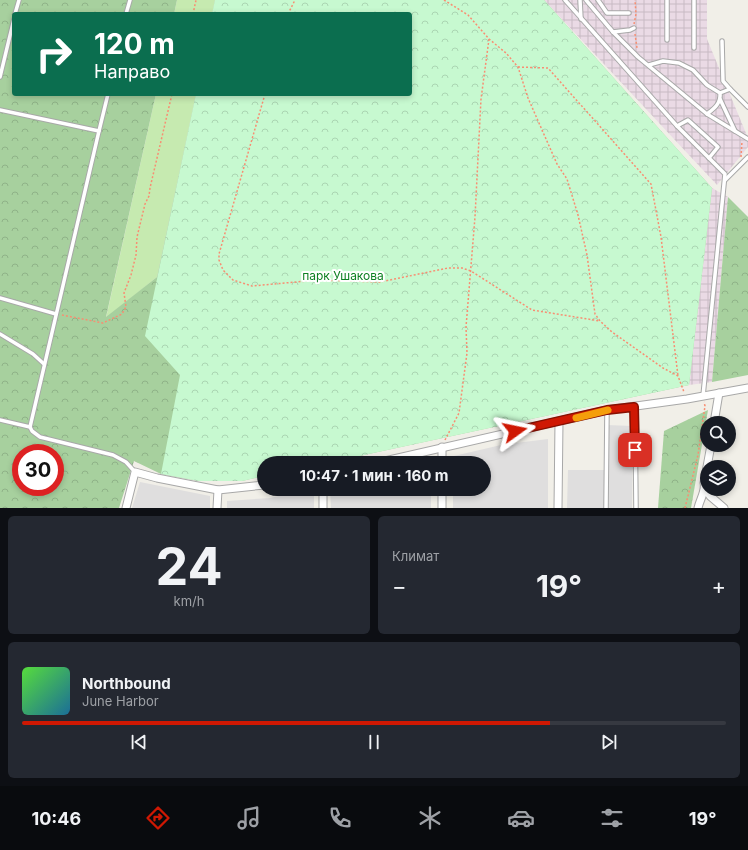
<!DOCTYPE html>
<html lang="ru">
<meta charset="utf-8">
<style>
body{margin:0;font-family:Inter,sans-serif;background:#242831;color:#f1f3f6;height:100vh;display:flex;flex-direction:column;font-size:15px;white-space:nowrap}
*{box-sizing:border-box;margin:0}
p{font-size:13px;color:#9ea1a6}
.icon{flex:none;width:22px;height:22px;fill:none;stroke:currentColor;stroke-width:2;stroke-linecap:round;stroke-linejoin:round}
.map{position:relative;height:508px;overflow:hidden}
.panel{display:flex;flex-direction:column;gap:8px;padding:8px;background:#0d0f14;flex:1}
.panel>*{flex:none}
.hud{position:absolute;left:12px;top:12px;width:400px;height:84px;border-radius:4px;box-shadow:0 2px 6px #0003;background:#0b6e4f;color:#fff;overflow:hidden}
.controls{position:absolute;left:700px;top:416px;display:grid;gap:8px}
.controls a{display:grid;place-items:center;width:36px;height:36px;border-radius:50%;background:#171b24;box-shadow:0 2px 6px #0003;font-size:20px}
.speed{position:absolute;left:12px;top:444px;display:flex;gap:8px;font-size:20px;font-weight:700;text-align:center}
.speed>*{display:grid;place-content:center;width:52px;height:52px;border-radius:50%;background:#171b24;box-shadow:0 2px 6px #0003;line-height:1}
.speed .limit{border:6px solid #d22;background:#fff;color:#111}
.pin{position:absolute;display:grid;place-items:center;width:34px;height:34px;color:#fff;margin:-17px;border-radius:8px;box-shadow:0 2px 6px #0006}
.me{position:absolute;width:44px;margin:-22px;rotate:78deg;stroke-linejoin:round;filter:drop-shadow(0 0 3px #0008)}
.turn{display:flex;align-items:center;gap:14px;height:84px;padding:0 16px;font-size:18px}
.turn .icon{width:52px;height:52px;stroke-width:2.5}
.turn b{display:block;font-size:28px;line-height:34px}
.big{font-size:30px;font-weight:700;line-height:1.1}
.panel .widget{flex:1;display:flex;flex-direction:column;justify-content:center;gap:6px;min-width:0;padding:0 14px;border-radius:6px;background:#242831}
.panel .dial{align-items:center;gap:0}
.dial b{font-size:52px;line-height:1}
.song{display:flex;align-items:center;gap:12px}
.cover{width:48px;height:48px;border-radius:6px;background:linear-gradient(135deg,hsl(110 70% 55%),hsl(200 70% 35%))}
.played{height:4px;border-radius:2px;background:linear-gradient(90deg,#cf1803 75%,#363941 75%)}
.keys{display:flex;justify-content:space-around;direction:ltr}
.heat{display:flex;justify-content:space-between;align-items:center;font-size:22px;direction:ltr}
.panel .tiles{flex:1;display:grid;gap:8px;grid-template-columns:1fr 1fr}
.widget:last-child{grid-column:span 2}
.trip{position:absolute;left:257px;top:456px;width:234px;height:40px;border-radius:20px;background:#171b24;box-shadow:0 2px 6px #0003;font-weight:700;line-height:40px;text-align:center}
.dock{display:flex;height:64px;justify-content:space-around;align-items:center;background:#090b0e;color:#9ea1a6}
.dock .icon{width:28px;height:28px}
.dock .current{color:#cf1803}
.dock b{font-size:18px;color:#f1f3f6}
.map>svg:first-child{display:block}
</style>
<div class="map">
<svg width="748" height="508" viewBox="0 0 748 508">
<defs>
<pattern id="industrial-grid" width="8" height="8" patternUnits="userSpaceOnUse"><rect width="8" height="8" fill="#eadae5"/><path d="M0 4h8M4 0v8" fill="none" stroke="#c8bbc4"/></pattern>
<pattern id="forest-crowns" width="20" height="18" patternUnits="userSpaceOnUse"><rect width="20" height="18" fill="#a7d09e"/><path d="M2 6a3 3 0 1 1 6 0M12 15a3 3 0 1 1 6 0" fill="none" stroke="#8fb288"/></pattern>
<pattern id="park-crowns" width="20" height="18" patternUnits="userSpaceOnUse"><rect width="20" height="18" fill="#c7f9d0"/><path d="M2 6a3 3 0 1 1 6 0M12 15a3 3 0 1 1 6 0" fill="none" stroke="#abd5b2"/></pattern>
</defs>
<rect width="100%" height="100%" fill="#f1efe8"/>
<g fill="#dfdede">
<path d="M606,425l27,1 -1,82h-65l1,-38h37z"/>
<path d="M548,439v69h-95v-19h31v-26h-30v-7l47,-11z"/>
<path d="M140,482l70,14v12h-78z"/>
<path d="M310,489h4v19h-87v-7l43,-3z"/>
<path d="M330,489h101v19h-100z"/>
</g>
<g fill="url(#industrial-grid)">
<path d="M544,0h163v39l41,99v9l-31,38z"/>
<path d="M712,188l16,9 -16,185 -23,3z"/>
</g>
<g fill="#c6eab0">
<path d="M177,0h38l-3,14h-38z"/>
<path d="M156,94h40l-39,183 -51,41z"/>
</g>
<g fill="url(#forest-crowns)" fill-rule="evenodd">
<path d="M0,0h177l-3,14h-160v80h142l-50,223 51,-40 39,-183h214v-80h-198l3,-14h329l168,188 -23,197 -362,78h-63v13l-22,5h-43l-38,-7 -27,-13 -15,47h-119zM21,453h34v34h-34z"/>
<path d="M728,197l20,20v158l-36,7z"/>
<path d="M708,410l-17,98h-33l6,-77z"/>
</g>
<path fill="url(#park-crowns)" d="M215,0h329l168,188 -23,197 -362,78h-63v13l-22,5h-43l-38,-7 19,-99 -35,-39 51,-242h214v-80h-198z"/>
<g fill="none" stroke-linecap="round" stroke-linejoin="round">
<defs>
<g id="lane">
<path d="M565,0l112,126 48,48 -22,222"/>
<path d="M580,0l1,19"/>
<path d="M586,0l27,32 25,25 69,57 41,25"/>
<path d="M598,0l9,13h22"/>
<path d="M667,0v40"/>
<path d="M694,0v48"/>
<path d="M15,14l4,-14"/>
<path d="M126,14l4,-14"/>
<path d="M613,32l17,-2 4,-2"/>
<path d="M722,41l1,40 7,8"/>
<path d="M649,65l14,-4 16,2 14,7 14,15 13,8c1,10 -5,15 -13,21"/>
<path d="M0,77l14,-58"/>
<path d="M720,93l10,-4 18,18"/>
<path d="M720,99l15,32"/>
<path d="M0,110l99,21 -69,296 2,4 8,6 73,18 13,7 9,10"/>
<path d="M677,126l11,-6 30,27 -9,11"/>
<path d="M99,131l9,-37"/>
<path d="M725,180l23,-23"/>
<path d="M0,298l56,16"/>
<path d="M0,334l33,20 11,10"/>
<path d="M635,407l1,101"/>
<path d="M0,420l30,7"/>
<path d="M606,508l1,-98"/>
</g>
<g id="street">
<path d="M714,423l5,-30"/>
<path d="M442,447v16"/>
<path d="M376,463l231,-53 80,-11 61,-11"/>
<path d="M442,489v19"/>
<path d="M705,489l5,7 14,12"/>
<path d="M126,508l9,-36 22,6 61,12 46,-5"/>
<path d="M217,508l1,-18"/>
<path d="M323,508v-19"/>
<path d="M558,508l1,-86"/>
<path d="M698,508c2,-9 8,-17 6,-25l7,-38"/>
</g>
</defs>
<use href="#lane" stroke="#a8a8a8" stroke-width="5.5"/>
<use href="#street" stroke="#a8a8a8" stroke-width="9"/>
<g stroke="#f88e72" stroke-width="1.5" stroke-dasharray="2 2" stroke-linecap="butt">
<path d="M444,0l24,15 21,24 17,14 12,14 10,31 29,66 10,15 11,36 9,40 8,59 5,7 12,11 51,36 15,8 6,16"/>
<path d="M193,14l3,-14"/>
<path d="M288,14l7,-14"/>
<path d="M634,24l2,-10 -1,-14"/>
<path d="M635,34l2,14"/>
<path d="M518,67l30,1 103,116 10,53 17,139"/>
<path d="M265,94l-46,160v6l4,10 10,10 19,6 66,-6 62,2 68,-14h14l9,3 61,39 68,11"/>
<path d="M741,157l1,-16"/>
<path d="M62,315l41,8 19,-9 4,-7 -2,-14 7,-18 5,-20 1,-18 8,-33 4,-8 1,-8 22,-94"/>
<path d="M445,440l14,-27 8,-60 -1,-26 9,-110 6,-118 8,-60"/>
<path d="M685,508l13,-53 7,-49 -1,-4"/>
</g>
<use href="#lane" stroke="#fff" stroke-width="3.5"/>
<use href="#street" stroke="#fff" stroke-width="7"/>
</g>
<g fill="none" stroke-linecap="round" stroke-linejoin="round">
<defs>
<path id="route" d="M515,431l92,-21 27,-3 1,43"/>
</defs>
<use href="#route" stroke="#871002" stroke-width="10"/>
<use href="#route" stroke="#cf1803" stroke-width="7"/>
<path stroke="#f59e0b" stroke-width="7" d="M576,418l32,-8"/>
</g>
<g text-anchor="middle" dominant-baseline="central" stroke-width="4" stroke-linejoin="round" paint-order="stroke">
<g font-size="12" fill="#0e8123" stroke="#fff">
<text x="343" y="275">парк Ушакова</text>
</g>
</g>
</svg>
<div class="controls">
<a><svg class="icon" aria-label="search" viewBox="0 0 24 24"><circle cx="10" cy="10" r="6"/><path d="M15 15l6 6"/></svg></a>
<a><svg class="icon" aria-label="layers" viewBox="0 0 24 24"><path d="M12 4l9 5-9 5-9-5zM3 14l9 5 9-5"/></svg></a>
</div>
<div class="speed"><div class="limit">30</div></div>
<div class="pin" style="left:635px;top:450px;background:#d93025"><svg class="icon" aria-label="arrive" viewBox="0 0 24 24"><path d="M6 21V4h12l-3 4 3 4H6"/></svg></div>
<svg class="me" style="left:515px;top:431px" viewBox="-20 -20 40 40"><path d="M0-17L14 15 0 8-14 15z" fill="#cf1803" stroke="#fff" stroke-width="4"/></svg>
<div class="trip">10:47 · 1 мин · 160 m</div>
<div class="hud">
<div class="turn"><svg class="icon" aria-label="right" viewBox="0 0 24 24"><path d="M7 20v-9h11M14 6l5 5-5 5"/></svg><div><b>120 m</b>Направо</div></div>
</div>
</div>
<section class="panel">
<div class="tiles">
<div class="widget dial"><b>24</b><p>km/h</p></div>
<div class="widget"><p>Климат</p>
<div class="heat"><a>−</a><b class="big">19°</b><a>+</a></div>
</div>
<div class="widget">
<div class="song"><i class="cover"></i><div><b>Northbound</b><p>June Harbor</p></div></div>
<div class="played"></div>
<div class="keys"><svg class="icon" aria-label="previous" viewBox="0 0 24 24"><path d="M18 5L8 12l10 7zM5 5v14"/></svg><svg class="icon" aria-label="pause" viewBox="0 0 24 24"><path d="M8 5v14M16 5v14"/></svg><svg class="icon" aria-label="next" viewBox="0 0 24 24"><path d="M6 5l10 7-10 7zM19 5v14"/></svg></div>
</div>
</div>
</section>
<nav class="dock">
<b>10:46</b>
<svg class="icon current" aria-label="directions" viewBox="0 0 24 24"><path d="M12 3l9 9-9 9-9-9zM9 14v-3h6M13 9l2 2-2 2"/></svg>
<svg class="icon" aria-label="music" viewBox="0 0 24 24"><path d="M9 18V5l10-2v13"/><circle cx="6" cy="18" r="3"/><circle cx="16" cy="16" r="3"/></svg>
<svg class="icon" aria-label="phone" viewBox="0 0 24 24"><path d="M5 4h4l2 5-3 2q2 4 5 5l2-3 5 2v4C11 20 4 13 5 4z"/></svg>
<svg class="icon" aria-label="climate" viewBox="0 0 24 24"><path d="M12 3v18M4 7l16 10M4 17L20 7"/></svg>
<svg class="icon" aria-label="car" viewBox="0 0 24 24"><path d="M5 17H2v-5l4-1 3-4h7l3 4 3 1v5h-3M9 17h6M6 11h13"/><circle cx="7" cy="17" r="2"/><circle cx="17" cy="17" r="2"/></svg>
<svg class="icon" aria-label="filters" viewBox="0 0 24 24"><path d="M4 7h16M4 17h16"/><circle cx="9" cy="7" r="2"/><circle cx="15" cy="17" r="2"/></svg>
<b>19°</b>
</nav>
